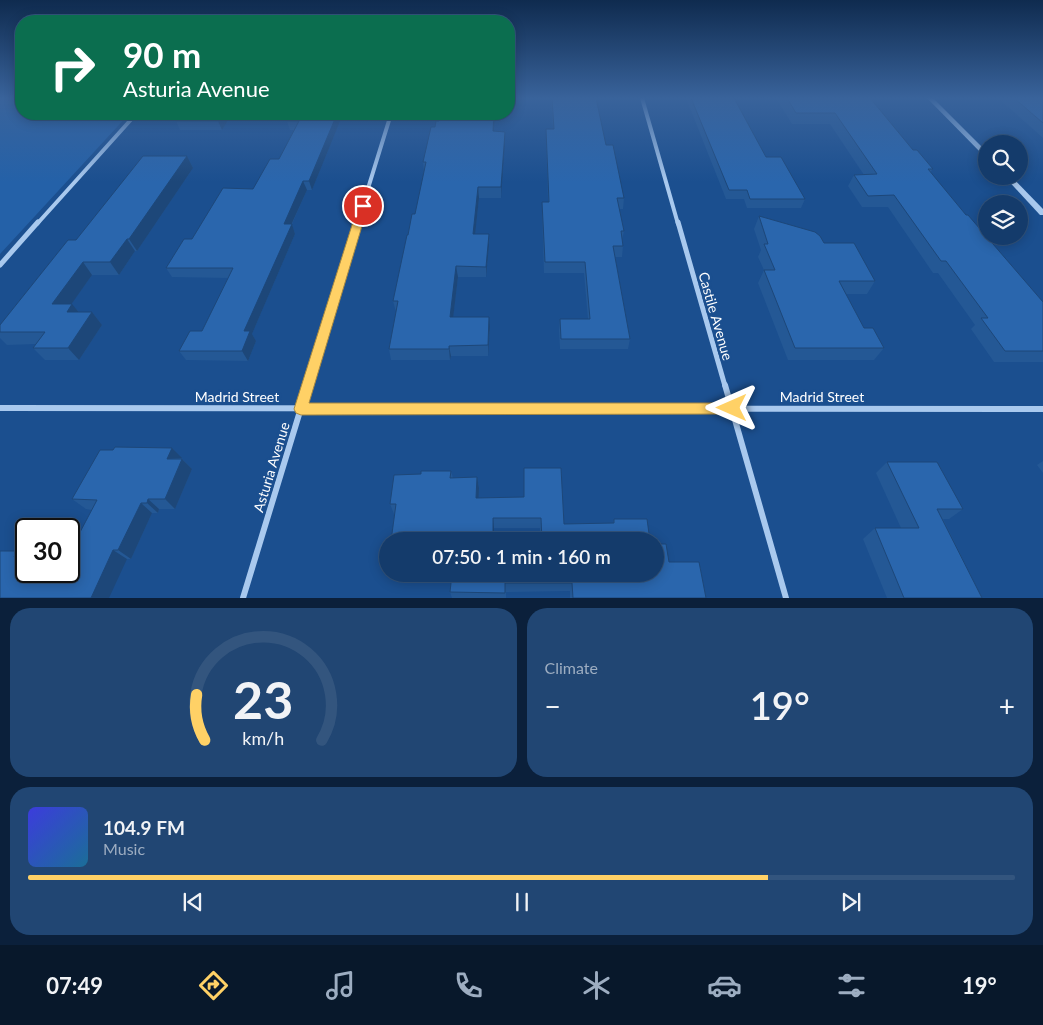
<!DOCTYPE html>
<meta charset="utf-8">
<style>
body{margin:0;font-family:Lato,sans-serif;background:#214673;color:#f1f3f6;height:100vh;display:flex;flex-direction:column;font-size:19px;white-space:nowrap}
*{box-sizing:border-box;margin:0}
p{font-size:16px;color:#9dadc1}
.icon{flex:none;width:28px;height:28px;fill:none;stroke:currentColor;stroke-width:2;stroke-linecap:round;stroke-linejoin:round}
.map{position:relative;height:598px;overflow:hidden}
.details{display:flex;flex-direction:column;gap:10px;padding:10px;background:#0b203b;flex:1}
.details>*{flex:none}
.hud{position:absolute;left:15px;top:15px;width:500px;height:105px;border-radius:20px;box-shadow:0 2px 12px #0003,0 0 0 1px #33557e;background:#0b6e4f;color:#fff;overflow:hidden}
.controls{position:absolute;left:978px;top:135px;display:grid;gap:10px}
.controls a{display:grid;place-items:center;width:50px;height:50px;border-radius:50%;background:#143b6b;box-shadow:0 2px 12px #0003,0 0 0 1px #33557e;font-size:25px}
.speed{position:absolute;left:15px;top:518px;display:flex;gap:10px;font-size:25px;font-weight:700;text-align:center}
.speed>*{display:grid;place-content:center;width:65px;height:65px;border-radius:50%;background:#143b6b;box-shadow:0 2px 12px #0003,0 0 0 1px #33557e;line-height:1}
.speed .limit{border:2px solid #111;border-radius:8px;background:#fff;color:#111}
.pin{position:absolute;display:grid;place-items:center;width:42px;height:42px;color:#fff;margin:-21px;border:2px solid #fff;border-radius:50%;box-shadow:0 1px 5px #0007}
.me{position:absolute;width:55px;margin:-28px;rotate:270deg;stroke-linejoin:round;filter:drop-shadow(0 0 4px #0008)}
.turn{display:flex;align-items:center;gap:18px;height:105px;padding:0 25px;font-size:22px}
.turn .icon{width:65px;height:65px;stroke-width:2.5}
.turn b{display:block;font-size:35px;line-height:42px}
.big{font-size:38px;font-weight:600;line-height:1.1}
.details .widget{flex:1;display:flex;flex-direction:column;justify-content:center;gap:8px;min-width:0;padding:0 18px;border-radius:20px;background:#214673}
.details .dial{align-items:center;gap:0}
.dial svg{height:130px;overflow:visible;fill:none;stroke:#33557e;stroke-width:7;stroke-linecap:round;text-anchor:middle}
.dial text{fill:#f1f3f6;stroke:none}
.song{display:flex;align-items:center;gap:15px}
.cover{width:60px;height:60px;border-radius:8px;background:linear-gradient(135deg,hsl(240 70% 55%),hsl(200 70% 35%))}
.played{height:5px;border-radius:2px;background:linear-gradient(90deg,#ffd166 75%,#33557e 75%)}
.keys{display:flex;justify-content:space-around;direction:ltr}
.heat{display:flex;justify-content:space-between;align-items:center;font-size:28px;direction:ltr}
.details .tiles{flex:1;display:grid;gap:10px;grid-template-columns:1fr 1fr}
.widget:last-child{grid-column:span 2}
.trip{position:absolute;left:379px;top:532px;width:285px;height:50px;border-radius:25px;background:#143b6b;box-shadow:0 2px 12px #0003,0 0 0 1px #33557e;font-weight:600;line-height:50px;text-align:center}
.tab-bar{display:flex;height:80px;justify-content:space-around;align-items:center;background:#08182b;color:#9dadc1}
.tab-bar .icon{width:35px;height:35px}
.tab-bar .active{color:#ffd166}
.tab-bar b{font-size:22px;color:#f1f3f6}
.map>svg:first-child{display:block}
</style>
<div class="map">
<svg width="1043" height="598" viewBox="0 0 1043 598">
<rect width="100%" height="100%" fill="#1b4f8f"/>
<path fill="#2461a8" d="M0,98h21v16h108l-129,140z"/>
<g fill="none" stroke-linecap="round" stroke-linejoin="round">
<g stroke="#a9c9ee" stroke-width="4">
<path d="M642,98l36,126"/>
<path d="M37,224l99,-110"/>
<path d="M357,224l34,-110"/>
</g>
<g stroke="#a9c9ee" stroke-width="5">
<path d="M678,222l47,164"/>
<path d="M0,265l38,-43"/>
<path d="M308,386l50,-164"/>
</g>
<g stroke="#a9c9ee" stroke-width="6">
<path d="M725,385l61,213"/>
<path d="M0,408l1043,1"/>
<path d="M243,598l65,-213"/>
</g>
<g fill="#a9c9ee" fill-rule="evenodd">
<path d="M927,98h6l53,53v6l-2,-1z"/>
<path d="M1004,176h7l32,33v6h-3z"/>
</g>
</g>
<g fill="#245895">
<path d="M551,98h45l10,47 18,53 -1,11h-4l5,22 -2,9 1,6 -1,11h-7l15,82 -2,10h-68l-1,-19 1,-11h28l-4,-46h-40l-2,-60v-11h6l-2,-63v-10h7z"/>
<path d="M686,98h48l32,59 39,42 -4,9h-54l-3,-9h-18z"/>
<path d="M776,98h94l43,52 20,19 -3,3 36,43 77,87v60h-49l-23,-33 4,-4 -37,-52h-5l-45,-66h-26l-14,-21 6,-11h10l-34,-51h-38z"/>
<path d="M998,98h45v40z"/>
<path d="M232,114l-10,16h-42l-4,-9z"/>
<path d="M276,114h67l-31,76h-5l-15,34 3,10 -43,100 4,7 -8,20 -62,-1 -7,-9 23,-20 26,-53 -56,-1 -6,-9 26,-29 61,-50 26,-30 15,-29h-4l-3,-9 2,-3h-12z"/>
<path d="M494,131l11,11 -4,56h-22l-4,36h14v11l-3,32h-28l-5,40 37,10 -2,29h-37l-1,4h-59l-2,-11 7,-37 -3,-11 15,-66 7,-21 9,-43 -1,-9z"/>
<path d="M187,156l6,12 -56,83h-2l-16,24h-27l-21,29 8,8h13l10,13 -23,35h-34l-12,-12 3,-4 -29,1 -7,-7v-13l76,-85z"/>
<path d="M759,216l65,27 51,38 -8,13h-21l18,34 20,20 -10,12h-86l-30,-77 6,-13 -6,-13 3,-7 -7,-21z"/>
<path d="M172,448l20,21 -17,40h-16l-1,4h-6l-21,46h-4l-127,39 26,-27h43l23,-61 -6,-1 -14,-10 41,-49z"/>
<path d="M1043,461v12l-6,-8z"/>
<path d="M887,462l76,47 -14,10h-6l39,79h-95l-24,-59 12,-11h26l-25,-55z"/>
<path d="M451,471l2,7 24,-1 2,11 -1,10 86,26 49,-1 1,-4 36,22h-109l-1,-13h-46l-100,-14 -4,-10 31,-30z"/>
<path d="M669,562l37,36h-136v-7l-64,1v6h-54l-2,-6 2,-18z"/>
</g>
<g fill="#1d4779">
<path d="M223,114h9l-10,16 -4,-9z"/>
<path d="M337,114h6l-31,76 -3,-9z"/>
<path d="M494,114h1l-2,28v-11z"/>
<path d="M505,132v10l-4,56v-11z"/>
<path d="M187,156l6,12 -56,83 -8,-12z"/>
<path d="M303,181l4,9 -20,44 -3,-10z"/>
<path d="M478,187l1,11 -5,47 -1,-11z"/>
<path d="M292,224l3,10 -43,100 4,7 -8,20 -6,-10 2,-20z"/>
<path d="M489,234v11l-3,32v-10z"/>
<path d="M127,239l8,12 -16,24 -9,-13z"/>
<path d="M83,262l9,13 -29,41 -11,-12z"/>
<path d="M456,266l2,11 -6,50 -2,-10z"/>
<path d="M72,304l10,12 -15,-4z"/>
<path d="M92,312l10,13 -23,35 -11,-12z"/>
<path d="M489,317l1,10 -2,29v-11z"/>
<path d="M449,346l2,10 -1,4 -1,-11z"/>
<path d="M172,448l10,10 -15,1z"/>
<path d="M182,459l10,10 -17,40 -10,-10z"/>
<path d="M477,477l2,11 -1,20 -2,-10z"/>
<path d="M148,499l11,10 -1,4 -11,-10z"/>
<path d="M141,503l11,10 -21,46 -13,-9z"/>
<path d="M493,518l1,10v13h-1z"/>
<path d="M113,550l14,9 -18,39h-18z"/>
<path d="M17,551l9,5v8l-12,-7z"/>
</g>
<g fill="#2a66ad" stroke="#1d4779">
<path d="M552,98h44l10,47h7l11,53h-7l7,33h-3l2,15h-10l17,93h-69l-1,-20h30l-5,-57h-40l-3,-60h7l-3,-73h8z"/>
<path d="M691,98h43l32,59h15l24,42h-55l-3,-9h-18z"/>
<path d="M787,98h83l43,52h4l16,19h-5l38,46h2l75,87v49h-38l-24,-33h7l-42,-57h-5l-47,-66 -26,1 -14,-21 23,-1 -42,-61h-39z"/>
<path d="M1014,98h29v25z"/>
<path d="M182,114h41l-5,7h-42z"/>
<path d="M291,114h46l-28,67h-6l-19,43h8l-48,107h6l-8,20h-63l11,-20h12l31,-63h-67l18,-29h8l31,-51 30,1 17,-30h9l20,-38h-12z"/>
<path d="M441,114h53l-1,17 12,1 -4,55h-23l-5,47h16l-3,33 -30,-1 -6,51h39l-1,28 -39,1v3h-60l9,-48h-5l14,-66h1l4,-21h3l11,-52h-3l8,-35h4l1,-6h3z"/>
<path d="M143,156h44l-58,83h-2l-17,23h-27l-31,42h20l-5,8h25l-24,36h-35l12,-16h-45v-7l68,-85h8z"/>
<path d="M759,216l56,16 5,4 4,7h30l21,38h-36l25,47h9l11,20h-89l-31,-78h11l-11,-26h4z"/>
<path d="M115,447l57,1 -5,11h15l-17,40h-17l-1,4h-6l-23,47h-5l-22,48h-91v-47h17l-3,6 12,1v13h43v-18l28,-53 -25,-1 28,-49h13z"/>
<path d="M887,462h50l26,47h-26l45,89h-78l-29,-70h44z"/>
<path d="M524,468h37l3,56 50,-1v-4h33l3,22h-108l-1,-23h-48v23h-102l5,-37h-6l4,-29 27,-1v-3h30l-1,7 27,-1 -1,21 48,-1z"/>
<path d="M655,544h11l3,18h30l7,36h-133l-1,-15h-67v10l-55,-1 2,-18h203z"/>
</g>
<linearGradient id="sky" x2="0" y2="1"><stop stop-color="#0f2b4f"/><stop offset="0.54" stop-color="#39639b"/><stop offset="1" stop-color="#39639b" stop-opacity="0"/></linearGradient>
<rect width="1043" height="182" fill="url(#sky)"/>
<path fill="#ffd166" stroke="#a68842" d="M363,203l5,3 -59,197h423l4,1 2,4 -2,5 -4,1 -431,1 -5,-2 -2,-4 64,-203z"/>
<g text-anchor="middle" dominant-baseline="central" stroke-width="5" stroke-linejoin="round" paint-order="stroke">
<g font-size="14" fill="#fff" stroke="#1b4f8f">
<text transform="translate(716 316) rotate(74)">Castile Avenue</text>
<text x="237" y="396">Madrid Street</text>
<text x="822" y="396">Madrid Street</text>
<text transform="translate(271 467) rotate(-73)">Asturia Avenue</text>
</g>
</g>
</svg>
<div class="controls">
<a><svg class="icon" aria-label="search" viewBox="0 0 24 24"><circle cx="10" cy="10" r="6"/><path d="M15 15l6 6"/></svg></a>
<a><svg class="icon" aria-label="layers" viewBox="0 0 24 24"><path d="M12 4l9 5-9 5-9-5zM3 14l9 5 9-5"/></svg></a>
</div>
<div class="speed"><div class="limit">30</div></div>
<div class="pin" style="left:363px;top:206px;background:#d93025"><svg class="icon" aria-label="arrive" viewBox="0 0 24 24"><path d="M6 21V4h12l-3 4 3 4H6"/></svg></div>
<svg class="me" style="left:732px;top:408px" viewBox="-20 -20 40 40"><path d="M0-17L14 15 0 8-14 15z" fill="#ffd166" stroke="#fff" stroke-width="4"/></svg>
<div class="trip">07:50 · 1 min · 160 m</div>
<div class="hud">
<div class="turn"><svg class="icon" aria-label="right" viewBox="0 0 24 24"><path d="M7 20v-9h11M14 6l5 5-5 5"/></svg><div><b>90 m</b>Asturia Avenue</div></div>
</div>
</div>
<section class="details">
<div class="tiles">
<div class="widget dial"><svg viewBox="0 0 100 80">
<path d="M14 69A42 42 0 1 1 86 69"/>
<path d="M14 69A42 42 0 0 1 9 41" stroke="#ffd166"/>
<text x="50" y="56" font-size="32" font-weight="700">23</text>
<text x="50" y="72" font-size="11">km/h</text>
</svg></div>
<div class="widget"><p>Climate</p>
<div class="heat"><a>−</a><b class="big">19°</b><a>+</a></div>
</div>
<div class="widget">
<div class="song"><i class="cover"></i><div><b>104.9 FM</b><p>Music</p></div></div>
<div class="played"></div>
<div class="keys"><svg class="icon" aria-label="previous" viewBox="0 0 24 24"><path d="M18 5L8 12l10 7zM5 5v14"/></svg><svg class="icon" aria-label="pause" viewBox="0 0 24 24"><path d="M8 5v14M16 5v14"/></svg><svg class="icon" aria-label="next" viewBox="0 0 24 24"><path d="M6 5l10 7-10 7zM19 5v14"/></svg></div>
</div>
</div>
</section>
<nav class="tab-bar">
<b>07:49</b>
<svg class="icon active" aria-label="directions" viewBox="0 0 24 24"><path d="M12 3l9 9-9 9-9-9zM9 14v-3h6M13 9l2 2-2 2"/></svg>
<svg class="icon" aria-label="music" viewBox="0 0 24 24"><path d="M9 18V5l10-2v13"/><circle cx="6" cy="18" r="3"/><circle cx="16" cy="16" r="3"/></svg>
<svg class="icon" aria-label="phone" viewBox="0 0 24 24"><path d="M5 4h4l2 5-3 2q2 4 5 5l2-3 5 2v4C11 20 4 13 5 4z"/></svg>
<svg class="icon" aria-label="climate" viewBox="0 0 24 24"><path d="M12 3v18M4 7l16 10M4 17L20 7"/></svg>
<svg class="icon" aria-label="car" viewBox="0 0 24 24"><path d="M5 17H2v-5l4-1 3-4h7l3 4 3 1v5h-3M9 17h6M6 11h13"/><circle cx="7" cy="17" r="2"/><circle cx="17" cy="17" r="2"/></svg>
<svg class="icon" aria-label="filters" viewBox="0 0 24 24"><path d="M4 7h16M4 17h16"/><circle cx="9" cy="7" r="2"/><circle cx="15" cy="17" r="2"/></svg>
<b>19°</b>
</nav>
